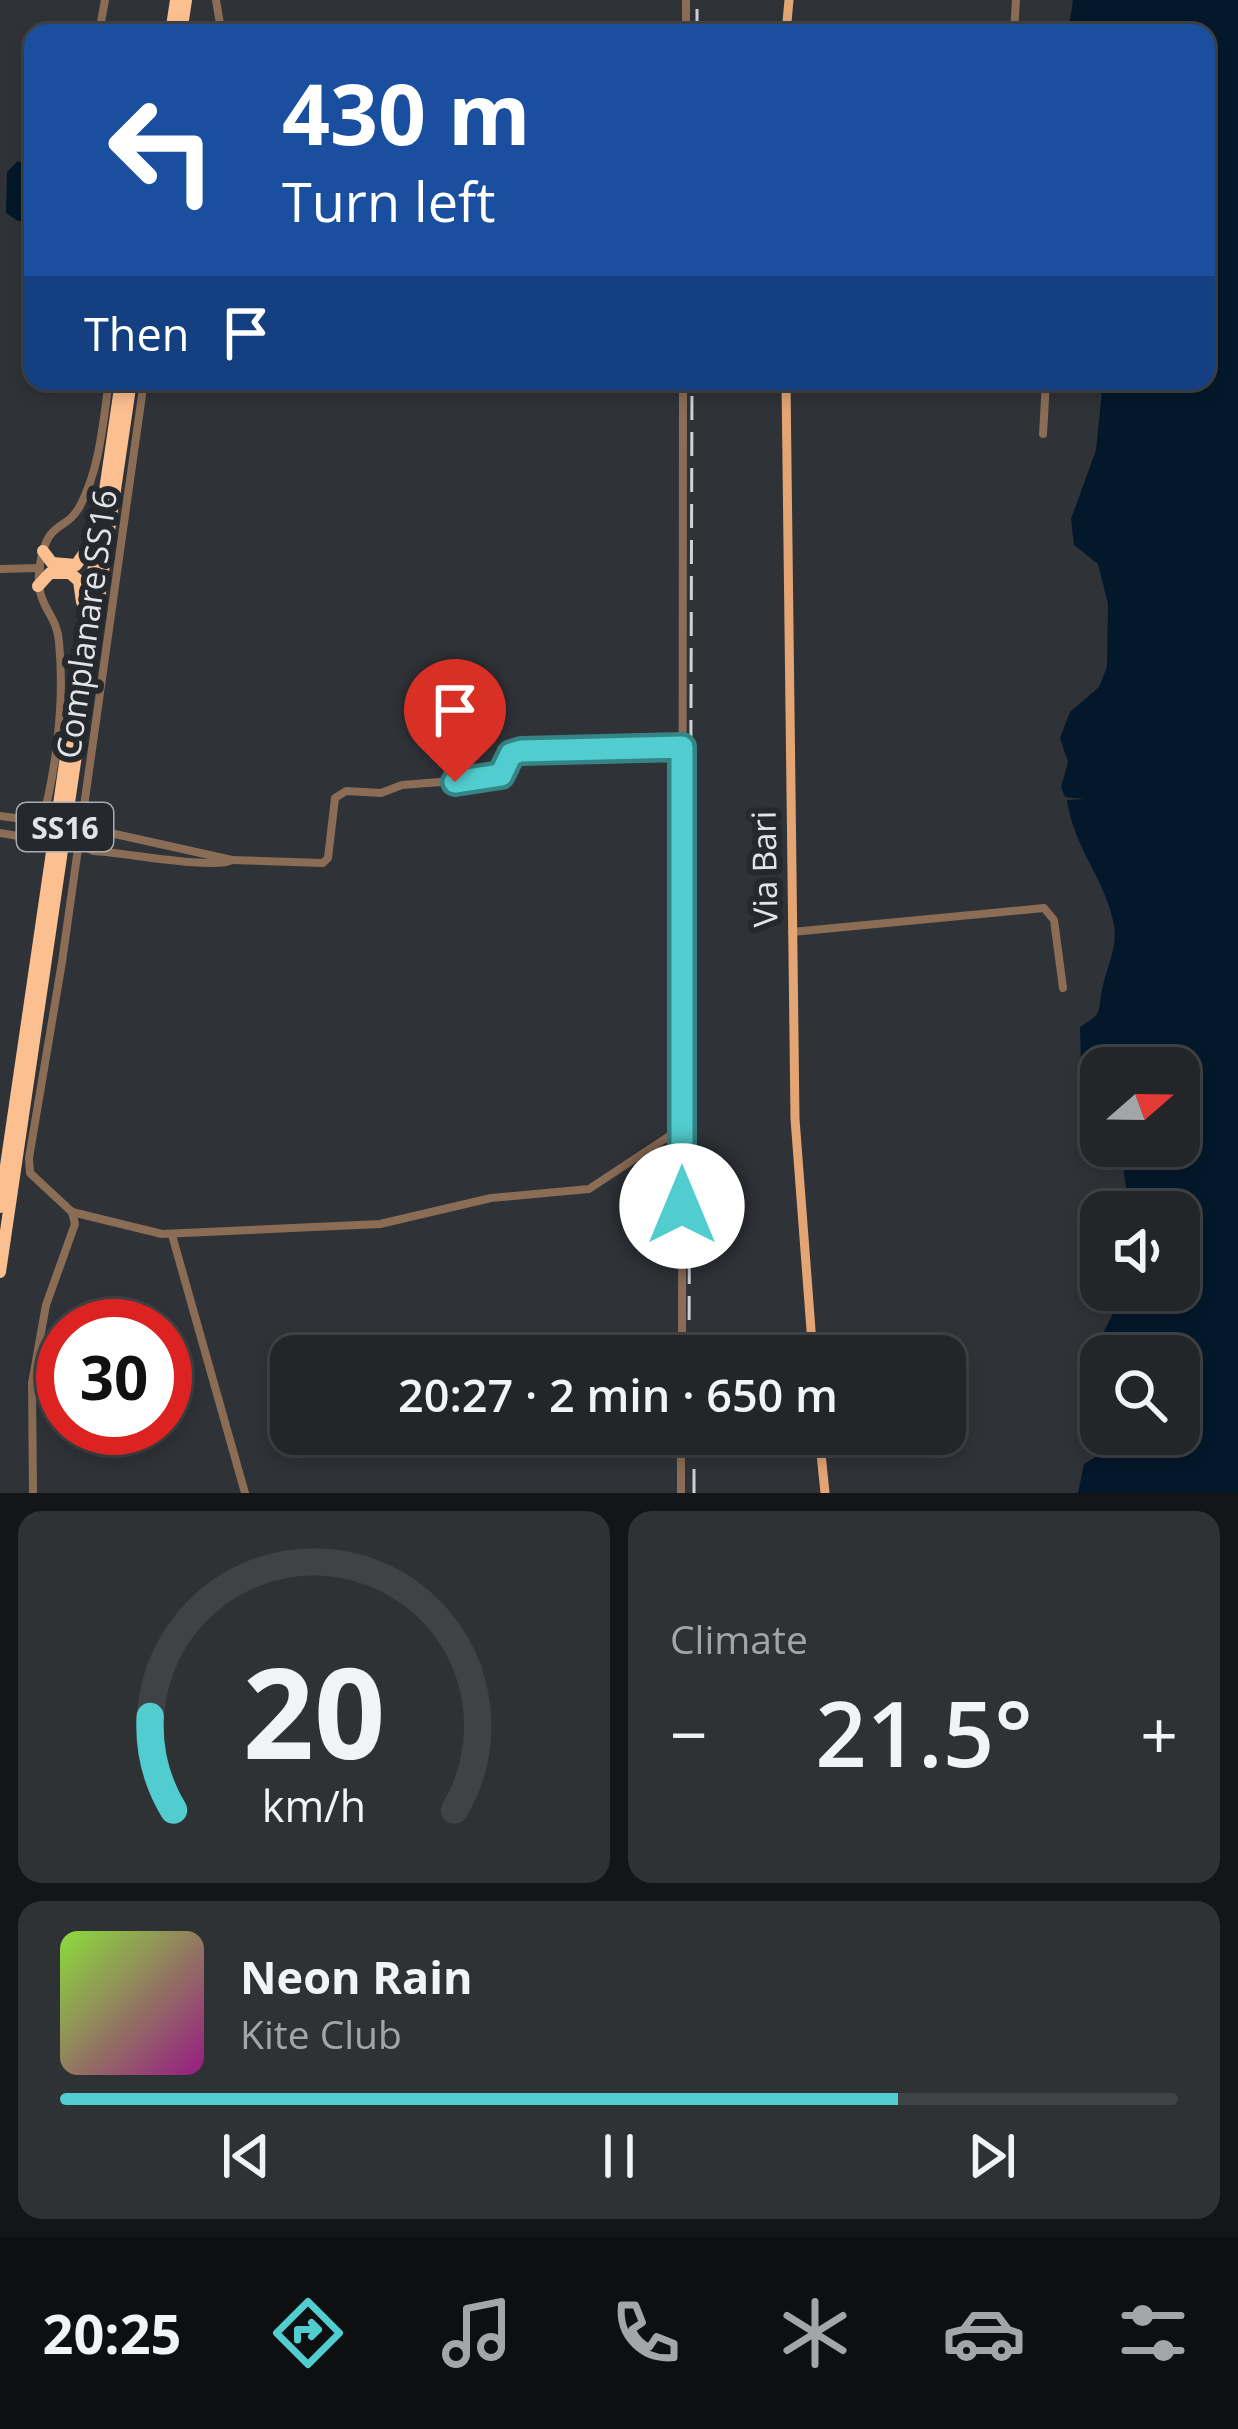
<!DOCTYPE html>
<meta charset="utf-8">
<style>
body{margin:0;font-family:"Open Sans",sans-serif;background:#2f3235;color:#f1f3f6;height:100vh;display:flex;flex-direction:column;font-size:45px;white-space:nowrap}
*{box-sizing:border-box;margin:0}
p{font-size:39px;color:#a3a5a8}
.icon{flex:none;width:66px;height:66px;fill:none;stroke:currentColor;stroke-width:2;stroke-linecap:round;stroke-linejoin:round}
.map{position:relative;height:1493px;overflow:hidden}
.side{display:flex;flex-direction:column;gap:18px;padding:18px;background:#131517;flex:1}
.side>*{flex:none}
.banner{position:absolute;left:24px;top:24px;width:1191px;height:366px;border-radius:24px;box-shadow:0 6px 18px #0003,0 0 0 3px #404346;background:#1a4fa0;color:#fff;overflow:hidden}
.needle{width:78px;rotate:70deg}
.controls{position:absolute;left:1080px;top:1047px;display:grid;gap:24px}
.controls a{display:grid;place-items:center;width:120px;height:120px;border-radius:24px;background:#232629;box-shadow:0 6px 18px #0003,0 0 0 3px #404346;font-size:60px}
.speed{position:absolute;left:36px;top:1299px;display:flex;gap:24px;font-size:60px;font-weight:700;text-align:center}
.speed>*{display:grid;place-content:center;width:156px;height:156px;border-radius:50%;background:#232629;box-shadow:0 6px 18px #0003,0 0 0 3px #404346;line-height:1}
.speed .limit{border:18px solid #d22;background:#fff;color:#111}
.pin{position:absolute;display:grid;place-items:center;width:102px;height:102px;color:#fff;margin:-123px -51px;border-radius:50% 50% 50% 0;rotate:-45deg;box-shadow:0 0 12px #0007}
.pin .icon{rotate:45deg}
.me{position:absolute;width:132px;margin:-66px;rotate:0deg;stroke-linejoin:round;filter:drop-shadow(0 0 9px #0008)}
.turn{display:flex;align-items:center;gap:42px;height:252px;padding:0 60px;font-size:54px}
.turn .icon{width:156px;height:156px;stroke-width:2.5}
.turn b{display:block;font-size:84px;line-height:102px}
.then{display:flex;align-items:center;height:114px;padding:0 60px;background:#0003;gap:24px;font-size:45px}
.big{font-size:90px;font-weight:600;line-height:1.1}
.side .widget{flex:1;display:flex;flex-direction:column;justify-content:center;gap:18px;min-width:0;padding:0 42px;border-radius:24px;background:#2f3235}
.side .dial{align-items:center;gap:0}
.dial svg{height:312px;overflow:visible;fill:none;stroke:#404346;stroke-width:7;stroke-linecap:round;text-anchor:middle}
.dial text{fill:#f1f3f6;stroke:none}
.song{display:flex;align-items:center;gap:36px}
.cover{width:144px;height:144px;border-radius:18px;background:linear-gradient(135deg,hsl(90 70% 55%),hsl(310 70% 35%))}
.played{height:12px;border-radius:6px;background:linear-gradient(90deg,#52cdcf 75%,#404346 75%)}
.keys{display:flex;justify-content:space-around;direction:ltr}
.heat{display:flex;justify-content:space-between;align-items:center;font-size:66px;direction:ltr}
.side .tiles{flex:1;display:grid;gap:18px;grid-template-columns:1fr 1fr}
.widget:last-child{grid-column:span 2}
.trip{position:absolute;left:270px;top:1335px;width:696px;height:120px;border-radius:24px;background:#232629;box-shadow:0 6px 18px #0003,0 0 0 3px #404346;font-weight:600;line-height:120px;text-align:center}
.menu{display:flex;height:192px;justify-content:space-around;align-items:center;background:#0e0f10;color:#a3a5a8}
.menu .icon{width:84px;height:84px}
.menu .on{color:#52cdcf}
.menu b{font-size:54px;color:#f1f3f6}
.map>svg:first-child{display:block}
</style>
<div class="map">
<svg width="1238" height="1493" viewBox="0 0 1238 1493">
<rect width="100%" height="100%" fill="#2f3237"/>
<g fill="#03182a">
<path d="M1073,0h165v1493h-160l6,-29 21,-13 4,-17h70v-78h-78v19l-5,-5 6,-35 23,-45h54v-78h-55l2,-25 -6,-41h59v-78h-78v35l-20,-38 -1,-38c24,-15 17,-13 22,-37 4,-22 16,-41 12,-65 -8,-45 -40,-76 -47,-125l17,-1 -19,-2 -4,-10 7,-25 -8,-24 10,-26 29,-25 8,-20 1,-63 -10,-40 -24,-19 -3,-26 25,-69 7,-69h103v-348h-138z"/>
<path d="M18,161l15,7v55l-15,-2 -12,-8 1,-41z"/>
</g>
<g fill="none" stroke-linecap="round" stroke-linejoin="round">
<g stroke="#8b6d55" stroke-width="8">
<path d="M216,0l4,24 8,9"/>
<path d="M686,0v33"/>
<path d="M99,33l6,-33"/>
<path d="M1014,33l2,-33"/>
<path d="M1043,434l3,-53"/>
<path d="M0,569l40,-1"/>
<path d="M0,816l46,6"/>
<path d="M79,826l153,34c-17,10 -111,-8 -139,-9l-13,-7"/>
<path d="M0,833l30,5 9,-5c17,-59 26,-130 20,-191 -2,-31 -26,-35 -19,-78 8,-46 25,-31 40,-58 20,-38 23,-84 29,-125"/>
<path d="M232,860l91,3 5,-5 7,-60 11,-7 35,2 21,-8 90,-7 9,-3 10,-21 10,-3 162,-4"/>
<path d="M792,932l252,-24 10,12 9,68"/>
<path d="M72,1212l90,22 218,-10 111,-26 98,-9 91,-60"/>
<path d="M172,1235l73,258"/>
<path d="M682,1356l1,-975"/>
<path d="M33,1493l-1,-110 14,-78 29,-81 -3,-12 -42,-39 -1,-15 33,-196 82,-581"/>
<path d="M681,1493v-59"/>
</g>
<g stroke="#e3a573" stroke-width="9">
<path d="M786,33l3,-33"/>
<path d="M786,381l9,738 18,237"/>
<path d="M819,1434l6,59"/>
</g>
<g stroke="#fcc090" stroke-width="12">
<path d="M171,33l5,-33"/>
<path d="M181,33l5,-33"/>
<path d="M43,551l9,12 24,2 17,-24"/>
<path d="M38,586l12,-13h20l9,8 3,21"/>
<path d="M0,1207l121,-826"/>
<path d="M0,1272l131,-891"/>
</g>
<g stroke="#cfd1d4" stroke-width="3" stroke-dasharray="24 12" stroke-linecap="butt">
<path d="M697,33v-33"/>
<path d="M689,1356l3,-975"/>
<path d="M694,1493v-59"/>
</g>
</g>
<g fill="none" stroke-linecap="round" stroke-linejoin="round">
<defs>
<path id="route" d="M455,782l46,-7 10,-21 10,-3 161,-4v459"/>
</defs>
<use href="#route" stroke="#358587" stroke-width="30"/>
<use href="#route" stroke="#52cdcf" stroke-width="21"/>
</g>
<g text-anchor="middle" dominant-baseline="central" stroke-width="12" stroke-linejoin="round" paint-order="stroke">
<rect fill="#25282d" stroke="#a9acaf" stroke-width="3" x="17" y="803" width="96" height="48" rx="9"/>
<g font-size="30" font-weight="bold" fill="#e2e4e7">
<text x="65" y="827">SS16</text>
</g>
<g font-size="33" fill="#e2e4e7" stroke="#25282d">
<text transform="translate(86 624) rotate(-82)">Complanare SS16</text>
<text transform="translate(764 869) rotate(-91)">Via Bari</text>
</g>
</g>
</svg>
<div class="controls">
<a><svg class="needle" viewBox="-14 -14 28 28"><path d="M0-13l5 13h-10z" fill="#e53935"/><path d="M0 13l5-13h-10z" fill="#a3a5a8"/></svg></a>
<a><svg class="icon" aria-label="sound" viewBox="0 0 24 24"><path d="M4 9h4l5-4v14l-5-4H4zM17 9q2 3 0 6"/></svg></a>
<a><svg class="icon" aria-label="search" viewBox="0 0 24 24"><circle cx="10" cy="10" r="6"/><path d="M15 15l6 6"/></svg></a>
</div>
<div class="speed"><div class="limit">30</div></div>
<div class="pin" style="left:455px;top:782px;background:#d93025"><svg class="icon" aria-label="arrive" viewBox="0 0 24 24"><path d="M6 21V4h12l-3 4 3 4H6"/></svg></div>
<svg class="me" style="left:682px;top:1206px" viewBox="-20 -20 40 40"><circle r="19" fill="#fff"/><path d="M0-13L10 11 0 6-10 11z" fill="#52cdcf"/></svg>
<div class="trip">20:27 · 2 min · 650 m</div>
<div class="banner">
<div class="turn"><svg class="icon" aria-label="left" viewBox="0 0 24 24"><path d="M17 20v-9H6M10 6l-5 5 5 5"/></svg><div><b>430 m</b>Turn left</div></div>
<div class="then">Then<svg class="icon" aria-label="arrive" viewBox="0 0 24 24"><path d="M6 21V4h12l-3 4 3 4H6"/></svg></div>
</div>
</div>
<section class="side">
<div class="tiles">
<div class="widget dial"><svg viewBox="0 0 100 80">
<path d="M14 69A42 42 0 1 1 86 69"/>
<path d="M14 69A42 42 0 0 1 8 45" stroke="#52cdcf"/>
<text x="50" y="56" font-size="32" font-weight="700">20</text>
<text x="50" y="72" font-size="11">km/h</text>
</svg></div>
<div class="widget"><p>Climate</p>
<div class="heat"><a>−</a><b class="big">21.5°</b><a>+</a></div>
</div>
<div class="widget">
<div class="song"><i class="cover"></i><div><b>Neon Rain</b><p>Kite Club</p></div></div>
<div class="played"></div>
<div class="keys"><svg class="icon" aria-label="previous" viewBox="0 0 24 24"><path d="M18 5L8 12l10 7zM5 5v14"/></svg><svg class="icon" aria-label="pause" viewBox="0 0 24 24"><path d="M8 5v14M16 5v14"/></svg><svg class="icon" aria-label="next" viewBox="0 0 24 24"><path d="M6 5l10 7-10 7zM19 5v14"/></svg></div>
</div>
</div>
</section>
<nav class="menu">
<b>20:25</b>
<svg class="icon on" aria-label="directions" viewBox="0 0 24 24"><path d="M12 3l9 9-9 9-9-9zM9 14v-3h6M13 9l2 2-2 2"/></svg>
<svg class="icon" aria-label="music" viewBox="0 0 24 24"><path d="M9 18V5l10-2v13"/><circle cx="6" cy="18" r="3"/><circle cx="16" cy="16" r="3"/></svg>
<svg class="icon" aria-label="phone" viewBox="0 0 24 24"><path d="M5 4h4l2 5-3 2q2 4 5 5l2-3 5 2v4C11 20 4 13 5 4z"/></svg>
<svg class="icon" aria-label="climate" viewBox="0 0 24 24"><path d="M12 3v18M4 7l16 10M4 17L20 7"/></svg>
<svg class="icon" aria-label="car" viewBox="0 0 24 24"><path d="M5 17H2v-5l4-1 3-4h7l3 4 3 1v5h-3M9 17h6M6 11h13"/><circle cx="7" cy="17" r="2"/><circle cx="17" cy="17" r="2"/></svg>
<svg class="icon" aria-label="filters" viewBox="0 0 24 24"><path d="M4 7h16M4 17h16"/><circle cx="9" cy="7" r="2"/><circle cx="15" cy="17" r="2"/></svg>
</nav>
